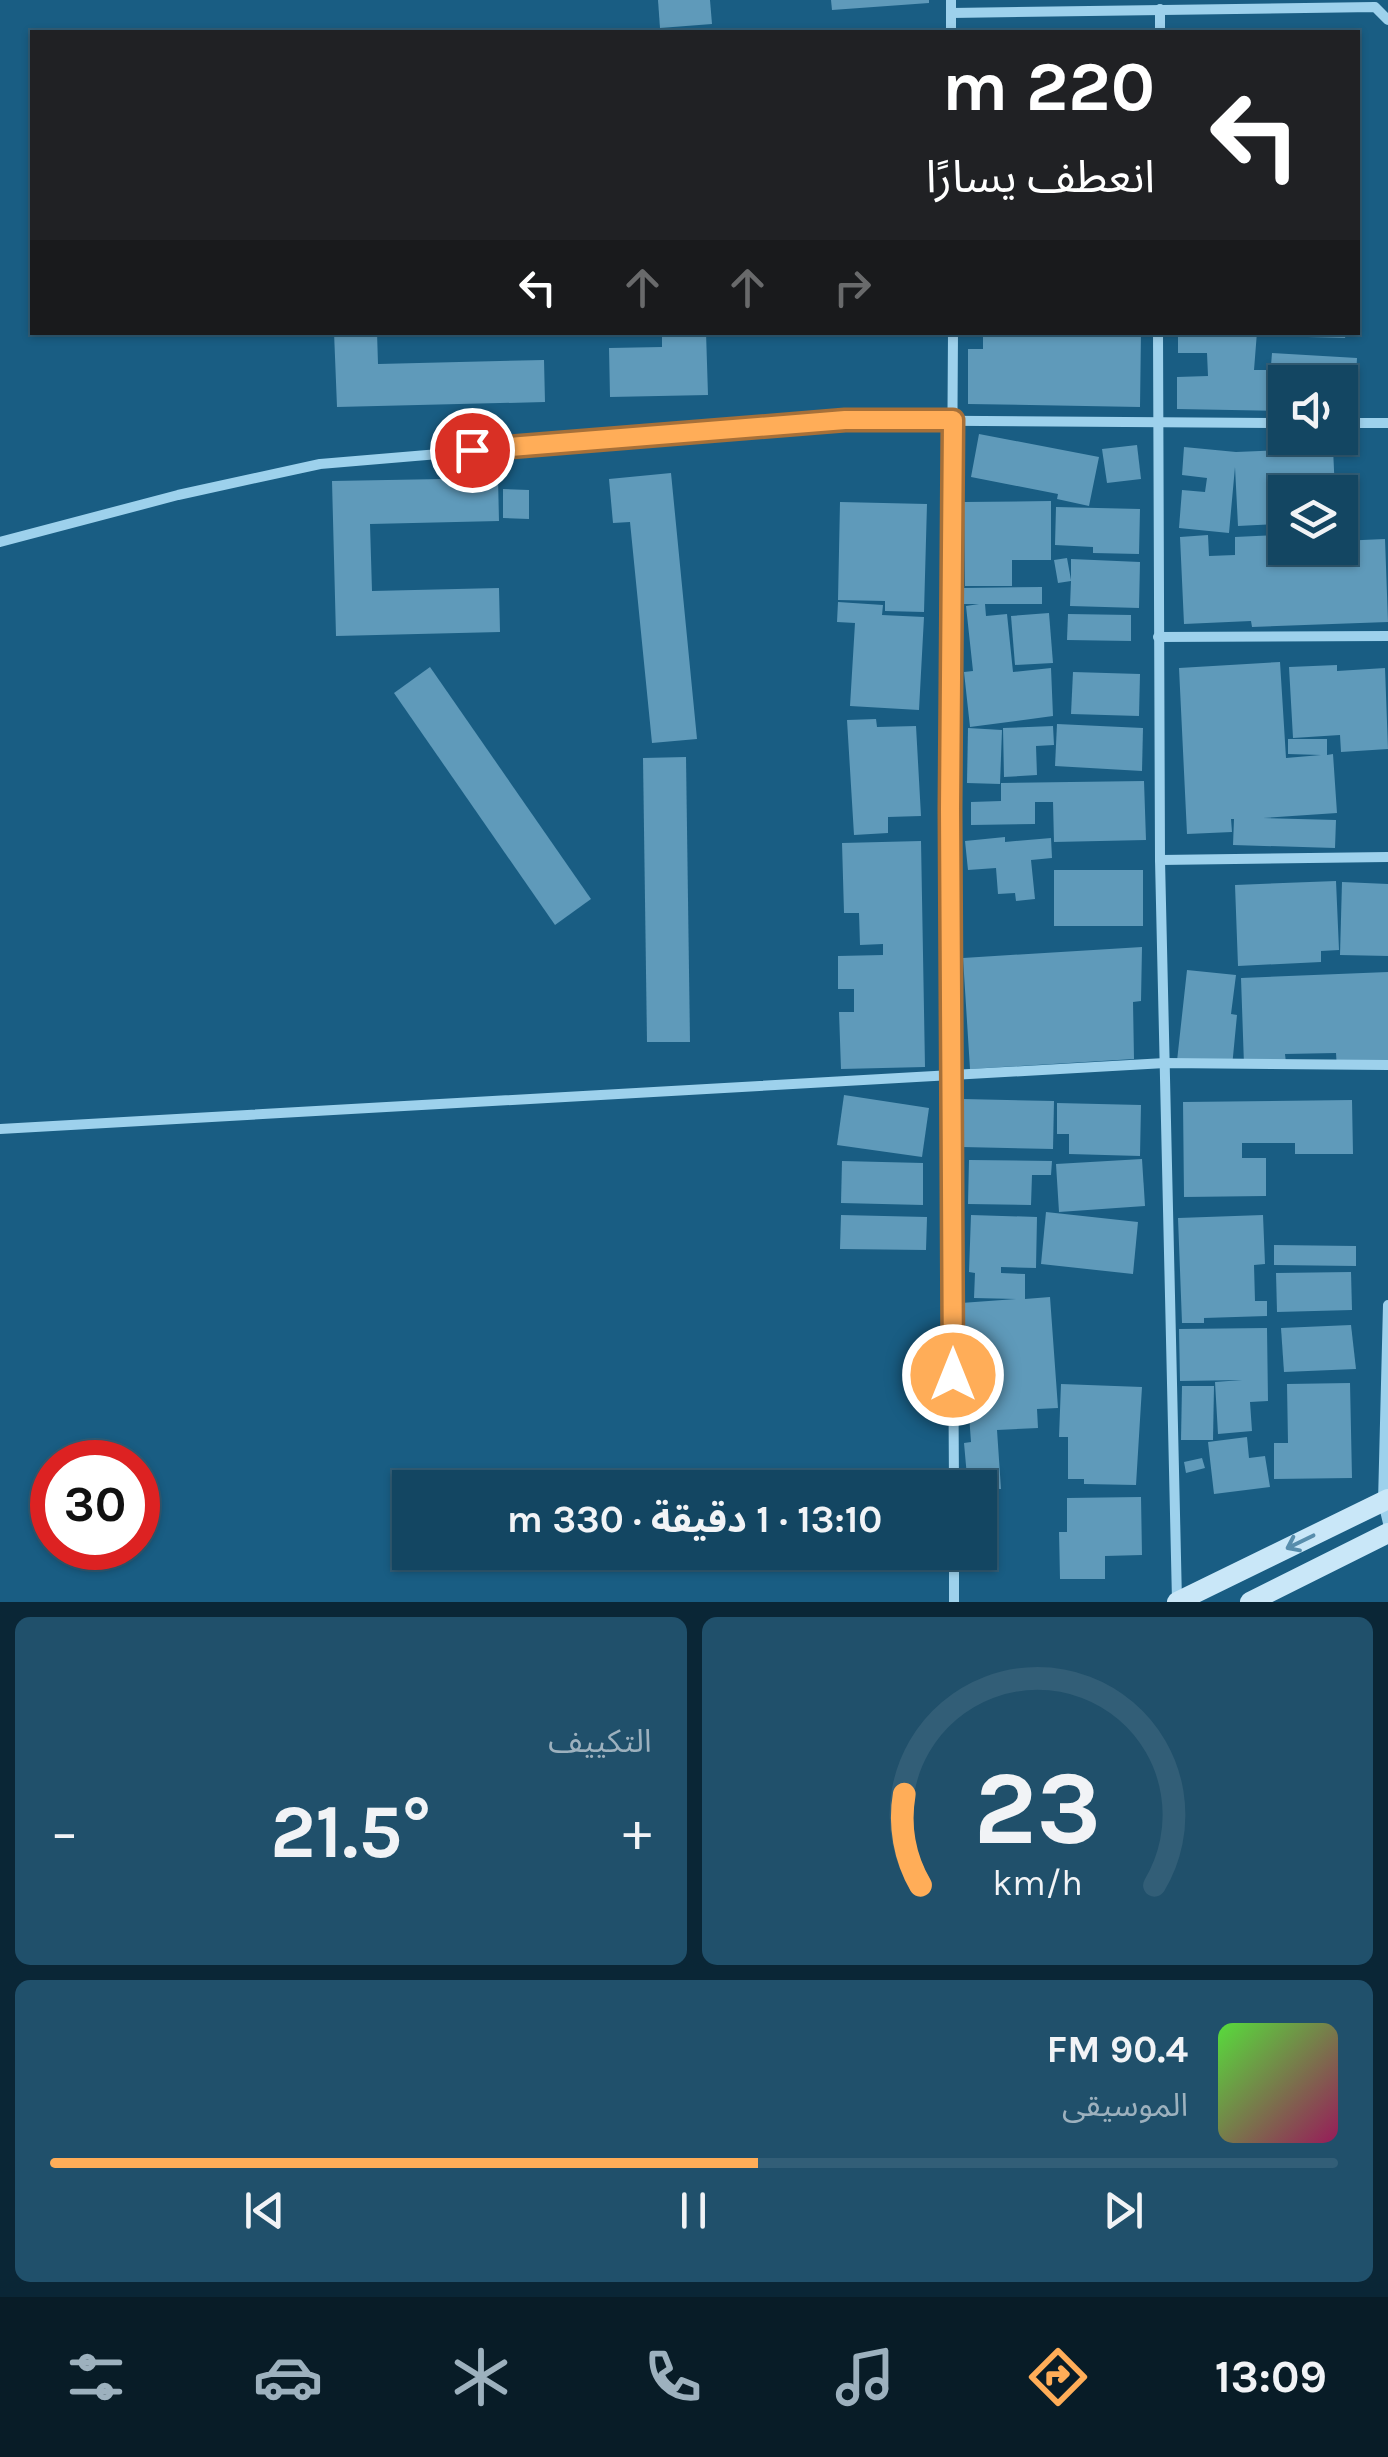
<!DOCTYPE html>
<html lang="ar">
<meta charset="utf-8">
<style>
body{margin:0;font-family:Karla,"Noto Sans Arabic",sans-serif;background:#20506b;color:#f1f3f6;direction:rtl;height:100vh;display:flex;flex-direction:column;font-size:38px;white-space:nowrap}
*{box-sizing:border-box;margin:0}
p{font-size:32px;color:#9db1be}
.icon{flex:none;width:55px;height:55px;fill:none;stroke:currentColor;stroke-width:2;stroke-linecap:round;stroke-linejoin:round}
.map{position:relative;height:1602px;overflow:hidden;direction:ltr}
.panel{display:flex;flex-direction:column;gap:15px;padding:15px;background:#0a2636;flex:1}
.panel>*{flex:none}
.guide{position:absolute;left:30px;top:30px;width:1330px;height:305px;border-radius:0px;box-shadow:0 2px 8px #0004,0 0 0 2px #325e77;direction:rtl;background:#202124;color:#fff;overflow:hidden}
.buttons{position:absolute;left:1268px;top:365px;display:grid;gap:20px}
.buttons a{display:grid;place-items:center;width:90px;height:90px;border-radius:0px;background:#134662;box-shadow:0 2px 8px #0004,0 0 0 2px #325e77;font-size:50px}
.speed{position:absolute;left:30px;top:1440px;display:flex;gap:20px;font-size:50px;font-weight:700;text-align:center}
.speed>*{display:grid;place-content:center;width:130px;height:130px;border-radius:50%;background:#134662;box-shadow:0 2px 8px #0004,0 0 0 2px #325e77;line-height:1}
.speed .limit{border:15px solid #d22;background:#fff;color:#111}
.pin{position:absolute;display:grid;place-items:center;width:85px;height:85px;color:#fff;margin:-42px;border:5px solid #fff;border-radius:50%;box-shadow:0 2px 10px #0007}
.me{position:absolute;width:110px;margin:-55px;rotate:0deg;stroke-linejoin:round;filter:drop-shadow(0 0 8px #0008)}
.turn{display:flex;align-items:center;gap:35px;height:210px;padding:0 40px;font-size:45px}
.turn .icon{width:130px;height:130px;stroke-width:2.5}
.turn b{display:block;font-size:70px;line-height:85px}
.lanes{display:flex;align-items:center;height:95px;padding:0 40px;background:#0003;justify-content:center;gap:50px;direction:ltr}
.lanes .off{opacity:.35}
.big{font-size:75px;font-weight:700;line-height:1.1}
.panel .widget{flex:1;display:flex;flex-direction:column;justify-content:center;gap:15px;min-width:0;padding:0 35px;border-radius:15px;background:#20506b}
.panel .dial{align-items:center;gap:0}
.dial svg{height:260px;overflow:visible;fill:none;stroke:#325e77;stroke-width:7;stroke-linecap:round;text-anchor:middle}
.dial text{fill:#f1f3f6;stroke:none}
.song{display:flex;align-items:center;gap:30px}
.cover{width:120px;height:120px;border-radius:15px;background:linear-gradient(135deg,hsl(110 70% 55%),hsl(330 70% 35%))}
.played{height:10px;border-radius:5px;background:linear-gradient(90deg,#ffad58 55%,#325e77 55%)}
.keys{display:flex;justify-content:space-around;direction:ltr}
.heat{display:flex;justify-content:space-between;align-items:center;font-size:55px;direction:ltr}
.panel .tiles{flex:1;display:grid;gap:15px;grid-template-columns:1fr 1fr}
.widget:last-child{grid-column:span 2}
.trip{position:absolute;left:392px;top:1470px;width:605px;height:100px;border-radius:0px;background:#134662;box-shadow:0 2px 8px #0004,0 0 0 2px #325e77;font-weight:700;line-height:100px;text-align:center;direction:rtl}
.tab-bar{display:flex;height:160px;justify-content:space-around;align-items:center;background:#081c27;color:#9db1be}
.tab-bar .icon{width:70px;height:70px}
.tab-bar .current{color:#ffad58}
.tab-bar b{font-size:45px;color:#f1f3f6}
.map>svg:first-child{display:block}
</style>
<div class="map">
<svg width="1388" height="1602" viewBox="0 0 1388 1602">
<rect width="100%" height="100%" fill="#195d83"/>
<g fill="#5f9aba">
<path d="M658,0h52l2,24 -52,4z"/>
<path d="M831,0h98v3l-97,7z"/>
<path d="M334,332h43l1,32 166,-4 1,42 -208,5z"/>
<path d="M662,332h44l2,63 -98,2 -1,-49 53,-1z"/>
<path d="M983,332h158l-1,75 -172,-3v-55h15z"/>
<path d="M1178,332h79l-3,38h14v33l4,-50 85,5 -3,57 -14,-1v-32h-55v29l-108,-2v-32l31,-1 -1,-23h-29z"/>
<path d="M1268,332h78l-1,6 -77,-2z"/>
<path d="M979,434l120,23 -10,49 -32,-7 1,-5 -87,-17z"/>
<path d="M1137,445l4,34 -34,4 -5,-34z"/>
<path d="M1184,447l52,5 97,-4 2,44h-50v56h55v-7l45,-2 3,83 -136,5 -1,-6 -67,3 -4,-87 28,-2 1,21 26,-1v-18l44,-2v-11l-41,2 -3,-59 -6,66 -50,-5 3,-38 23,2 2,-14 -25,-3z"/>
<path d="M671,473l26,266 -45,4 -22,-221 -17,1 -4,-44z"/>
<path d="M498,478l1,43 -129,3 2,67 127,-3 1,44 -164,4 -4,-155z"/>
<path d="M503,489l26,1v29l-26,-1z"/>
<path d="M1051,501v59h-39v26h-47l-1,-84z"/>
<path d="M840,502l87,2 -3,108 -39,-1v-10l-47,-1z"/>
<path d="M1056,507l84,2 -1,45 -46,-1v-6l-38,-2z"/>
<path d="M1067,558l4,22v-21l69,3 -1,46 -69,-2 1,-25 -13,2 -4,-23z"/>
<path d="M1042,587v17h-57l1,12 21,-2 6,58 38,-4 2,48 -83,11 -6,-55 9,-1 -7,-65 13,-2h-15v-16z"/>
<path d="M838,602l45,3 -1,10 42,2 -5,93 -69,-4 5,-83 -18,-1z"/>
<path d="M1049,613l4,50 -38,2 -4,-49z"/>
<path d="M1068,614l63,1v26l-64,-1z"/>
<path d="M1280,662l6,96 35,-3 -33,-1v-15h39v16l6,-1 4,59 -74,5 73,2 -1,28 -102,-3 1,-26h-3l1,13 -45,2 -8,-166z"/>
<path d="M1337,665v6l48,-3 3,81 -47,3 -1,-17 -47,3 -4,-71z"/>
<path d="M430,667l161,232 -36,26 -161,-232z"/>
<path d="M1073,672l67,2 -1,42 -68,-2z"/>
<path d="M876,719l1,8 39,-1 5,90 -33,1v16l-34,2 -7,-115z"/>
<path d="M1057,724l86,4 -1,43 -87,-5z"/>
<path d="M1053,726l1,19 -18,1 1,29 -33,2 -1,-49z"/>
<path d="M968,728l34,2 -2,54 -33,-1z"/>
<path d="M686,757l4,285h-43l-4,-284z"/>
<path d="M1144,781l2,59 -92,2 -1,-40h-18v22l-64,1v-23l30,-1v-18z"/>
<path d="M1005,837v5l46,-4 1,20 -21,2 4,39 -19,2 -1,-8 -17,1 -2,-26 -28,2 -3,-29z"/>
<path d="M921,841l4,226 -84,2 -2,-57h15v-23h-16v-33l45,-1v-11l-23,1 -1,-32h-15l-2,-70z"/>
<rect x="1054" y="870" width="89" height="56"/>
<path d="M1336,881l3,69 -18,1v11l-83,4 -3,-81z"/>
<path d="M1342,882l46,2v72l-48,-1z"/>
<path d="M1142,947l-1,54 -8,1 1,57 -164,10 -7,-111z"/>
<path d="M1187,970l49,5 -5,39 6,1 -5,52 -55,-6z"/>
<path d="M1388,972v96l-51,1 -1,-16 -51,1 1,9 -42,2 -3,-87z"/>
<path d="M844,1095l85,13 -7,49 -85,-12z"/>
<path d="M963,1099l91,2 -1,48 -91,-2z"/>
<path d="M1352,1100l1,54h-58v-11h-53v15h24v38l-82,1 -1,-95z"/>
<path d="M1057,1103l84,2 -1,51 -71,-2v-20h-12z"/>
<path d="M1142,1159l3,47 -86,6 -3,-48z"/>
<path d="M969,1160l83,1 -1,14h-19l-1,30 -63,-1z"/>
<path d="M842,1161l81,2v42l-82,-2z"/>
<path d="M1046,1212l92,10 -5,52 -92,-10z"/>
<path d="M841,1215l86,2 -1,33 -86,-1z"/>
<path d="M971,1215l66,2 -1,51 -35,-1v6l24,1v25l25,-2 8,111 -21,1 1,19 -41,2 4,59 -33,-1 -4,-45 7,-1 -10,-139 55,-4 -42,-1 1,-25 -6,-1z"/>
<path d="M1263,1215l2,49 -11,1 1,36h12v15l-63,2v5h-22l-4,-105z"/>
<path d="M1274,1245l82,1v20l-82,-1z"/>
<path d="M1351,1272l1,38 -75,2 -1,-39z"/>
<path d="M1351,1325l5,44 -72,3 -3,-44z"/>
<path d="M1267,1328l1,73 -18,1 2,29 -34,3 -3,-52 27,-2 -62,1 -1,-52z"/>
<path d="M1350,1383l2,95 -78,1v-36h14l-1,-59z"/>
<path d="M1061,1384l81,3 -6,98 -52,-1v-5h-16v-42h-9z"/>
<path d="M1182,1386h32l-1,54h-32z"/>
<path d="M1247,1437l2,21 16,-2 5,31 -56,7 -6,-52z"/>
<path d="M1202,1458l3,10 -19,5 -2,-11z"/>
<path d="M1141,1497l1,58 -37,1v23h-45l-1,-47h8v-34z"/>
</g>
<g fill="none" stroke-linecap="round" stroke-linejoin="round">
<g stroke="#9dd1ec" stroke-width="10">
<path d="M951,13l424,-6 13,13"/>
<path d="M951,32v-32"/>
<path d="M1160,32v-23"/>
<path d="M953,332l-3,477 4,679"/>
<path d="M1158,332l2,528 17,741"/>
<path d="M1340,423h48"/>
<path d="M0,542l178,-47 142,-31 525,-44 440,3"/>
<path d="M1158,637l230,-1"/>
<path d="M1160,860l228,-3"/>
<path d="M0,1129l1165,-66 223,2"/>
<path d="M1388,1305l-5,197 5,21"/>
<path d="M954,1552v50"/>
</g>
<g stroke="#c9e7f8" stroke-width="20">
<path d="M1177,1602l211,-103"/>
<path d="M1250,1602l138,-69"/>
</g>
</g>
<defs><path id="oneway-shaft" d="M-6 0H5M1.5-3L5.5 0L1.5 3" fill="none" stroke-width="1.6" stroke-linecap="round" stroke-linejoin="round" transform="scale(2.5)"/></defs>
<use stroke="#578dac" href="#oneway-shaft" transform="translate(1300 1542) rotate(154)"/>
<g fill="none" stroke-linecap="round" stroke-linejoin="round">
<defs>
<path id="route" d="M472,450l373,-30h108l-3,389 3,566"/>
</defs>
<use href="#route" stroke="#a67039" stroke-width="25"/>
<use href="#route" stroke="#ffad58" stroke-width="18"/>
</g>
</svg>
<div class="buttons">
<a><svg class="icon" aria-label="sound" viewBox="0 0 24 24"><path d="M4 9h4l5-4v14l-5-4H4zM17 9q2 3 0 6"/></svg></a>
<a><svg class="icon" aria-label="layers" viewBox="0 0 24 24"><path d="M12 4l9 5-9 5-9-5zM3 14l9 5 9-5"/></svg></a>
</div>
<div class="speed"><div class="limit">30</div></div>
<div class="pin" style="left:472px;top:450px;background:#d93025"><svg class="icon" aria-label="arrive" viewBox="0 0 24 24"><path d="M6 21V4h12l-3 4 3 4H6"/></svg></div>
<svg class="me" style="left:953px;top:1375px" viewBox="-20 -20 40 40"><circle r="17" fill="#ffad58" stroke="#fff" stroke-width="3"/><path d="M0-11L8 9 0 5-8 9z" fill="#fff"/></svg>
<div class="trip">13:10 · 1 دقيقة · 330 m</div>
<div class="guide">
<div class="turn"><svg class="icon" aria-label="left" viewBox="0 0 24 24"><path d="M17 20v-9H6M10 6l-5 5 5 5"/></svg><div><b>220 m</b>انعطف يسارًا</div></div>
<div class="lanes"><svg class="icon" aria-label="left" viewBox="0 0 24 24"><path d="M17 20v-9H6M10 6l-5 5 5 5"/></svg><svg class="icon off" aria-label="ahead" viewBox="0 0 24 24"><path d="M12 20V5M6 11l6-6 6 6"/></svg><svg class="icon off" aria-label="ahead" viewBox="0 0 24 24"><path d="M12 20V5M6 11l6-6 6 6"/></svg><svg class="icon off" aria-label="right" viewBox="0 0 24 24"><path d="M7 20v-9h11M14 6l5 5-5 5"/></svg></div>
</div>
</div>
<section class="panel">
<div class="tiles">
<div class="widget dial"><svg viewBox="0 0 100 80">
<path d="M14 69A42 42 0 1 1 86 69"/>
<path d="M14 69A42 42 0 0 1 9 41" stroke="#ffad58"/>
<text x="50" y="56" font-size="32" font-weight="700">23</text>
<text x="50" y="72" font-size="11">km/h</text>
</svg></div>
<div class="widget"><p>التكييف</p>
<div class="heat"><a>−</a><b class="big">21.5°</b><a>+</a></div>
</div>
<div class="widget">
<div class="song"><i class="cover"></i><div><b>90.4 FM</b><p>الموسيقى</p></div></div>
<div class="played"></div>
<div class="keys"><svg class="icon" aria-label="previous" viewBox="0 0 24 24"><path d="M18 5L8 12l10 7zM5 5v14"/></svg><svg class="icon" aria-label="pause" viewBox="0 0 24 24"><path d="M8 5v14M16 5v14"/></svg><svg class="icon" aria-label="next" viewBox="0 0 24 24"><path d="M6 5l10 7-10 7zM19 5v14"/></svg></div>
</div>
</div>
</section>
<nav class="tab-bar">
<b>13:09</b>
<svg class="icon current" aria-label="directions" viewBox="0 0 24 24"><path d="M12 3l9 9-9 9-9-9zM9 14v-3h6M13 9l2 2-2 2"/></svg>
<svg class="icon" aria-label="music" viewBox="0 0 24 24"><path d="M9 18V5l10-2v13"/><circle cx="6" cy="18" r="3"/><circle cx="16" cy="16" r="3"/></svg>
<svg class="icon" aria-label="phone" viewBox="0 0 24 24"><path d="M5 4h4l2 5-3 2q2 4 5 5l2-3 5 2v4C11 20 4 13 5 4z"/></svg>
<svg class="icon" aria-label="climate" viewBox="0 0 24 24"><path d="M12 3v18M4 7l16 10M4 17L20 7"/></svg>
<svg class="icon" aria-label="car" viewBox="0 0 24 24"><path d="M5 17H2v-5l4-1 3-4h7l3 4 3 1v5h-3M9 17h6M6 11h13"/><circle cx="7" cy="17" r="2"/><circle cx="17" cy="17" r="2"/></svg>
<svg class="icon" aria-label="filters" viewBox="0 0 24 24"><path d="M4 7h16M4 17h16"/><circle cx="9" cy="7" r="2"/><circle cx="15" cy="17" r="2"/></svg>
</nav>
